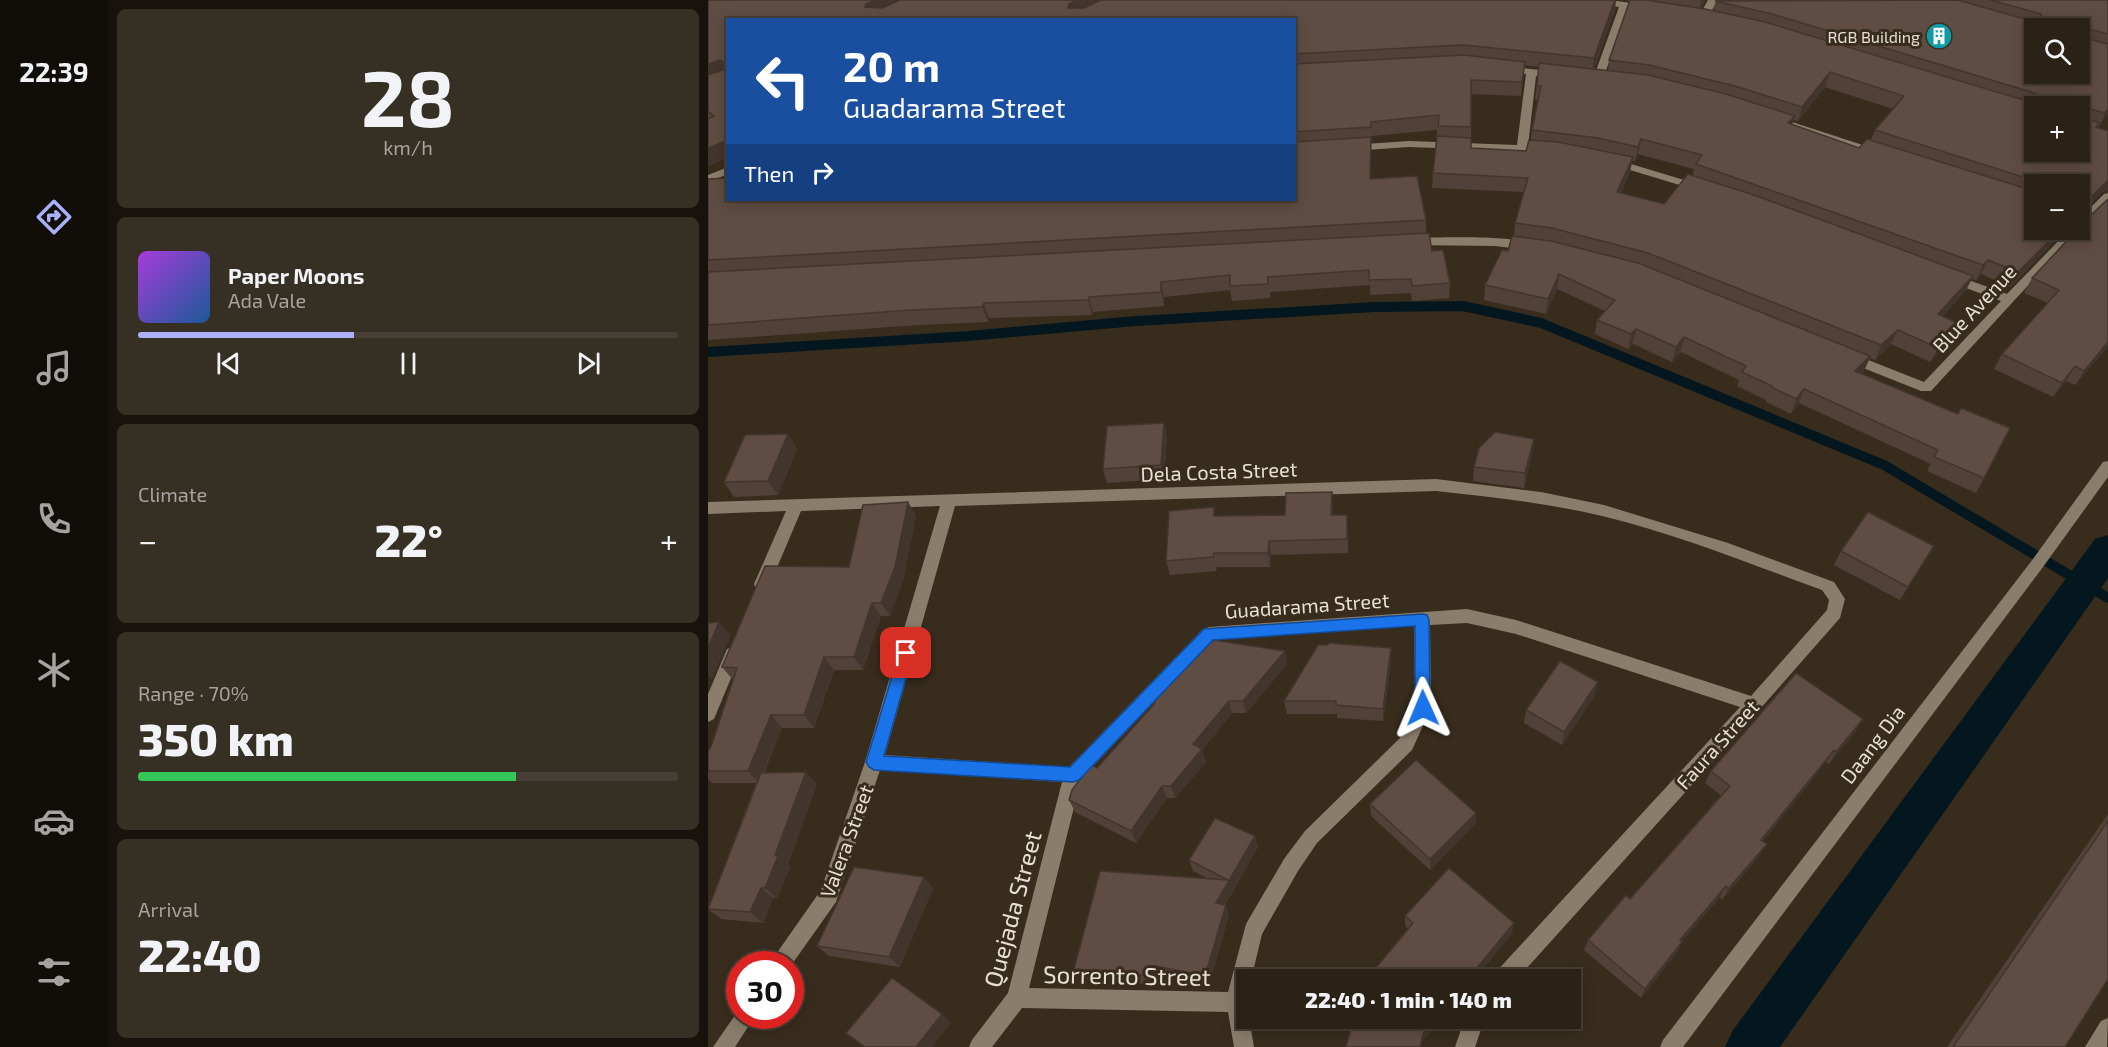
<!DOCTYPE html>
<meta charset="utf-8">
<style>
body{margin:0;font-family:"Exo 2",sans-serif;background:#362f23;color:#f1f3f6;height:100vh;display:flex;flex-direction:column;font-size:22px;white-space:nowrap}
*{box-sizing:border-box;margin:0}
p{font-size:20px;color:#a5a4a1}
.icon{flex:none;width:33px;height:33px;fill:none;stroke:currentColor;stroke-width:2;stroke-linecap:round;stroke-linejoin:round}
.map{position:relative;flex:1;overflow:hidden}
.panel{display:flex;flex-direction:column;gap:9px;padding:9px;background:#17130c;width:600px}
.panel>*{flex:none}
.top-card{position:absolute;left:18px;top:18px;width:570px;height:183px;border-radius:0px;box-shadow:0 3px 15px #0003,0 0 0 2px #463f35;background:#1a4fa0;color:#fff;overflow:hidden}
.tools{position:absolute;left:1316px;top:18px;display:grid;gap:12px}
.tools a{display:grid;place-items:center;width:66px;height:66px;border-radius:0px;background:#2a2216;box-shadow:0 3px 15px #0003,0 0 0 2px #463f35;font-size:30px}
.speed{position:absolute;left:18px;top:951px;display:flex;gap:12px;font-size:30px;font-weight:700;text-align:center}
.speed>*{display:grid;place-content:center;width:78px;height:78px;border-radius:50%;background:#2a2216;box-shadow:0 3px 15px #0003,0 0 0 2px #463f35;line-height:1}
.speed .limit{border:9px solid #d22;background:#fff;color:#111}
.pin{position:absolute;display:grid;place-items:center;width:51px;height:51px;color:#fff;margin:-26px;border-radius:12px;box-shadow:0 3px 9px #0006}
.me{position:absolute;width:66px;margin:-33px;rotate:359deg;stroke-linejoin:round;filter:drop-shadow(0 0 4px #0008)}
.turn{display:flex;align-items:center;gap:21px;height:126px;padding:0 18px;font-size:27px}
.turn .icon{width:78px;height:78px;stroke-width:2.5}
.turn b{display:block;font-size:42px;line-height:51px}
.then{display:flex;align-items:center;height:57px;padding:0 18px;background:#0003;gap:12px;font-size:22px}
.big{font-size:45px;font-weight:800;line-height:1.1}
.panel .widget{flex:1;display:flex;flex-direction:column;justify-content:center;gap:9px;min-width:0;padding:0 21px;border-radius:9px;background:#362f23}
.panel .dial{align-items:center;gap:0}
.dial b{font-size:78px;line-height:1}
.song{display:flex;align-items:center;gap:18px}
.cover{width:72px;height:72px;border-radius:9px;background:linear-gradient(135deg,hsl(280 70% 55%),hsl(210 70% 35%))}
.played{height:6px;border-radius:3px;background:linear-gradient(90deg,#aab0fb 40%,#463f35 40%)}
.keys{display:flex;justify-content:space-around;direction:ltr}
.heat{display:flex;justify-content:space-between;align-items:center;font-size:33px;direction:ltr}
.charge{height:9px;border-radius:4px;background:linear-gradient(90deg,#34c759 70%,#463f35 0)}
.trip{position:absolute;left:528px;top:969px;width:345px;height:60px;border-radius:0px;background:#2a2216;box-shadow:0 3px 15px #0003,0 0 0 2px #463f35;font-weight:800;line-height:60px;text-align:center}
main{display:flex;flex:1;min-height:0}
.menu{display:flex;flex-direction:column;width:108px;justify-content:space-around;align-items:center;background:#110e09;color:#a5a4a1}
.menu .icon{width:42px;height:42px}
.menu .current{color:#aab0fb}
.menu b{font-size:27px;color:#f1f3f6}
.map>svg:first-child{display:block}
</style>
<main>
<nav class="menu">
<b>22:39</b>
<svg class="icon current" aria-label="directions" viewBox="0 0 24 24"><path d="M12 3l9 9-9 9-9-9zM9 14v-3h6M13 9l2 2-2 2"/></svg>
<svg class="icon" aria-label="music" viewBox="0 0 24 24"><path d="M9 18V5l10-2v13"/><circle cx="6" cy="18" r="3"/><circle cx="16" cy="16" r="3"/></svg>
<svg class="icon" aria-label="phone" viewBox="0 0 24 24"><path d="M5 4h4l2 5-3 2q2 4 5 5l2-3 5 2v4C11 20 4 13 5 4z"/></svg>
<svg class="icon" aria-label="climate" viewBox="0 0 24 24"><path d="M12 3v18M4 7l16 10M4 17L20 7"/></svg>
<svg class="icon" aria-label="car" viewBox="0 0 24 24"><path d="M5 17H2v-5l4-1 3-4h7l3 4 3 1v5h-3M9 17h6M6 11h13"/><circle cx="7" cy="17" r="2"/><circle cx="17" cy="17" r="2"/></svg>
<svg class="icon" aria-label="filters" viewBox="0 0 24 24"><path d="M4 7h16M4 17h16"/><circle cx="9" cy="7" r="2"/><circle cx="15" cy="17" r="2"/></svg>
</nav>
<section class="panel">
<div class="widget dial"><b>28</b><p>km/h</p></div>
<div class="widget">
<div class="song"><i class="cover"></i><div><b>Paper Moons</b><p>Ada Vale</p></div></div>
<div class="played"></div>
<div class="keys"><svg class="icon" aria-label="previous" viewBox="0 0 24 24"><path d="M18 5L8 12l10 7zM5 5v14"/></svg><svg class="icon" aria-label="pause" viewBox="0 0 24 24"><path d="M8 5v14M16 5v14"/></svg><svg class="icon" aria-label="next" viewBox="0 0 24 24"><path d="M6 5l10 7-10 7zM19 5v14"/></svg></div>
</div>
<div class="widget"><p>Climate</p>
<div class="heat"><a>−</a><b class="big">22°</b><a>+</a></div>
</div>
<div class="widget"><p>Range · 70%</p><b class="big">350 km</b><div class="charge"></div></div>
<div class="widget"><p>Arrival</p><b class="big">22:40</b></div>
</section>
<div class="map">
<svg width="1400" height="1047" viewBox="0 0 1400 1047">
<rect width="100%" height="100%" fill="#382d1d"/>
<g fill="none" stroke-linecap="round" stroke-linejoin="round">
<path stroke="#05171e" stroke-width="10" d="M0,352l261,-16 167,-15 239,-14 88,-1 78,17 343,142 224,133"/>
<path fill="#05171e" fill-rule="evenodd" d="M1400,535v43l-328,469h-55l8,-17 362,-491z"/>
<g fill="#8a7d6b" fill-rule="evenodd">
<path d="M875,0h26l38,5 5,3 -5,3 -19,-3 -25,71 -5,3 -5,-3 26,-72 -31,-4z"/>
<path d="M1000,0h10l-12,20h-6l-2,-2z"/>
<path d="M796,66l54,6 5,3 -5,3 -22,-2 -8,70 22,2v4l-141,-5 -58,4 -6,-3 6,-3 58,-4 108,4 9,-71 -26,-3v-4z"/>
<path d="M1081,121l92,30 2,2 -2,2h-8l-88,-29v-4z"/>
<path d="M903,158l93,28 2,2 -2,2h-8l-89,-27v-4z"/>
<path d="M20,167v7l-20,8v-7z"/>
<path d="M1400,193v10l-28,26 -149,162h-10l-78,-31 -2,-3 7,-5 76,30 77,-81 -54,-20 -2,-3 2,-3h8l52,19 62,-64h10v-11l25,-25z"/>
<path d="M704,238c22,0 110,-4 123,8l-6,4 -34,-4 -87,-1v-6z"/>
<path d="M1400,461v16l-65,90 -360,480h-23l3,-7 370,-481 70,-97z"/>
<path d="M728,479l105,13 63,13 124,38 106,39 11,17 -5,19 -95,108 -229,254h-24l3,-7 245,-266 -224,-73 -49,-11 -37,2 1,83 -19,42 -95,93 -19,28 -36,63 -11,46h-5v38h3l5,29h-20l-6,-35 -206,-4 -30,39h-23l3,-7 36,-47 54,-211 -182,-12 -44,132 -46,65v-3h-19l3,-7 47,-67 44,-128 75,-256 -139,5 -31,73 -2,4 -6,2 -6,-2 -2,-4 32,-73 -78,3v-12zM728,491c56,6 112,12 166,25 75,18 148,48 220,74l7,10 -2,10 -76,86 -235,-76 -49,-11 -258,18 -6,2 -134,138 -184,-12 70,-249zM706,626l1,82 -15,30 -95,93 -21,28 -38,65 -18,68 -199,-4 52,-209 132,-139z"/>
<path d="M25,647l6,2 2,5 -27,65 -6,3v-28l19,-45z"/>
<path d="M32,1008v8h15l-20,31h-22z"/>
<path d="M757,1018h20l-10,29h-20z"/>
<path d="M1400,1018l-1,29h-22l16,-26z"/>
</g>
</g>
<g fill="#524139" fill-rule="evenodd">
<path d="M0,0l907,10 -21,59 14,2 1,-11 21,-59 -4,-1h79l-4,9 12,2 3,-11h392v112l-10,16 10,3v60l-6,1 -17,18v3l-6,11v-40h-45v46h32l-56,57 -29,-13 -5,6 -4,-1 -6,11 -23,26 14,7 -7,15 -20,24 -39,-18 -16,16 -5,-2 -6,13 -3,3 123,104 -8,15 -49,-22 4,-7 -132,-61 -8,11 -25,-12v-2l-29,-14 2,-6 -58,-28 -9,10 -39,-18 -5,5 -33,-15 2,-14 8,-9 -48,-22 -11,25 -62,-14 1,-15 23,-34 6,-15 1,-13 9,-31 -92,-4 1,-15 4,-43 -66,6v43l55,41v13l6,18 18,32 -1,15 -37,3 -1,-8 -41,2v-10l-100,7v6l-38,3 -2,-11 -66,7v9l-71,6 -1,3 -103,3 -1,4 -70,3 -210,15v-161l586,21v-180h-566v138l-20,8zM816,65l15,2 -4,33h3l-6,30 -1,10 -5,11 -55,-3v-54l50,2zM1117,87l68,22 -18,21 -4,10 -12,8 -67,-23 1,-5 5,1zM930,154l56,15 -1,6 -29,29 -43,-11 9,-21 2,-11h3z"/>
<path d="M1400,199v147l-33,39 -9,-4 -13,16 -59,-28 8,-15 46,-51 -24,-10 8,-15z"/>
<path d="M456,423l3,14 -3,42 -57,4 -4,-14z"/>
<path d="M80,434l9,15 -19,46 -44,2 -10,-15z"/>
<path d="M824,453l-8,35 -51,-7 1,-14z"/>
<path d="M624,492l1,23 15,14v24l-77,2 -1,12h-53l-1,4 -46,4 -4,-14 119,-46z"/>
<path d="M200,502l8,14 -13,65 -13,35h-9l-18,54h-29l-20,58h-32l-18,45 53,11 -29,80 2,3 -13,31h-4l-10,25 -42,-4 -13,-10 48,-126h-44l-4,-4v-27l4,-8 21,-64 -11,-13 127,-100z"/>
<path d="M1133,551l84,9 -25,40 -66,-35z"/>
<path d="M683,648v13l-8,60 -46,-3v-4h-50l-3,-13z"/>
<path d="M579,664l-41,49h-14l-30,37 4,12 -31,36h-8l-31,45 -61,-31 -6,-12 84,-94 -2,-5z"/>
<path d="M887,695l-33,50 -38,-22 2,-13z"/>
<path d="M1155,719l-8,13 -26,32 -3,-2 -63,79 4,3 -7,11 -38,45 -2,-3 -38,44v1l-5,10 -36,46 -57,-48 4,-10 42,-41 91,-104 -16,-12 6,-12z"/>
<path d="M662,804l106,9 -1,11 -45,46 -59,-54z"/>
<path d="M1400,814v165l-43,68h-118z"/>
<path d="M550,847l-33,58h1l3,10 -20,70 -49,-9 -2,9 -77,-6 -7,-10 133,-91 -14,-7 -4,-11z"/>
<path d="M216,877l9,11 -33,79 -71,-11 -12,-10z"/>
<path d="M697,916l107,18 -104,-5 -3,-3z"/>
</g>
<g fill="#42352e">
<path d="M167,0h36l-40,18 -6,-11 1,-3z"/>
<path d="M369,0h33l-38,20 -4,-12 1,-4z"/>
<path d="M907,0h1l-1,10 -23,63 2,-15z"/>
<path d="M993,0h4l-6,13z"/>
<path d="M12,60l7,14 -19,7v-17z"/>
<path d="M1122,72l-5,15 -27,34 4,-14z"/>
<path d="M1400,109v3l-10,16 7,-15z"/>
<path d="M1087,116l-5,14 -2,-7z"/>
<path d="M933,139l-3,15 -3,7 3,-14z"/>
<path d="M20,140v18l-20,8v-18z"/>
<path d="M925,157l-3,15 -16,35 3,-15z"/>
<path d="M1400,180v11l-6,1 -21,21 4,-10z"/>
<path d="M1352,230h6l-56,57 8,-15z"/>
<path d="M1280,260l-7,14 -5,6 7,-15z"/>
<path d="M851,274l-2,15 -11,25 2,-15z"/>
<path d="M1265,276l-7,14 -35,39 7,-15z"/>
<path d="M453,282l3,15v9l-3,-14z"/>
<path d="M381,297l4,15 -1,3 -4,-15z"/>
<path d="M276,303l5,15 -1,4 -6,-15z"/>
<path d="M1249,323l-7,15 -20,24 8,-14z"/>
<path d="M928,329l-3,15 -5,5 3,-15z"/>
<path d="M1190,330l-7,14 -16,16 6,-15z"/>
<path d="M976,337l-3,15 -9,10 4,-15z"/>
<path d="M1400,342v4l-33,39 9,-14z"/>
<path d="M1162,356l-6,15 -15,15 6,-15z"/>
<path d="M1367,366l-9,15 -13,16 9,-14z"/>
<path d="M1096,389l-5,14 -8,11 5,-15z"/>
<path d="M456,423l3,14 -3,42 -3,-14z"/>
<path d="M80,434l9,15 -19,46 -10,-14z"/>
<path d="M826,439l-2,14 -8,35 1,-15z"/>
<path d="M624,492l1,14v23l-2,-14z"/>
<path d="M200,502l8,14 -13,65 -13,35 -9,-13z"/>
<path d="M561,541l2,14 -1,12 -2,-14z"/>
<path d="M164,603l9,13 -18,54 -9,-13z"/>
<path d="M11,622l12,13 -19,44 -4,-4v-27z"/>
<path d="M683,648v13l-8,60v-12z"/>
<path d="M577,651l2,13 -41,49 -3,-12z"/>
<path d="M116,657l10,13 -20,58 -10,-13z"/>
<path d="M890,682l-3,13 -33,50 2,-13z"/>
<path d="M521,701l3,12 -30,37 4,12 -31,36 -4,-12 22,-42z"/>
<path d="M63,715l11,13 -23,55 -11,-12z"/>
<path d="M1155,719l-8,13 -26,32 7,-12z"/>
<path d="M1126,750l-8,12 -71,89 6,-11z"/>
<path d="M98,772l11,12 -29,80 2,3 -13,31 -12,-10 10,-33z"/>
<path d="M454,786l5,12 -31,45 -5,-12z"/>
<path d="M768,813l-1,11 -45,46v-11z"/>
<path d="M547,836l3,11 -39,67 -3,-11z"/>
<path d="M1059,844l-7,11 -38,45 6,-11z"/>
<path d="M216,877l9,11 -33,79 -11,-10z"/>
<path d="M1018,886l-6,11 -46,53 6,-10z"/>
<path d="M53,888l12,10 -10,25 -13,-11z"/>
<path d="M518,905l3,10 -20,70 -4,-9z"/>
<path d="M806,923l-2,11 -38,46h-7z"/>
<path d="M974,942l-5,10 -36,46 4,-9z"/>
<path d="M447,966l5,10 -2,9 -5,-9z"/>
<path d="M234,1014l9,9 -19,24h-16z"/>
<path d="M727,1018h7l-20,24 -1,5h-1l3,-13z"/>
</g>
<g fill="#5f4c42" stroke="#42352e" stroke-width="1.5" fill-rule="evenodd">
<path d="M0,0h167l-9,4 -1,3 17,1 18,-8h177l-8,4 -1,4h16l17,-8h514l-21,58 -131,-13 -169,9v-34h-566v120l-20,8v-29l6,-3 -6,-5v-36l15,-5v-8l-3,-2 -12,4z"/>
<path d="M922,0h16l59,9 60,13 275,83 3,-2 -2,-8 -269,-81 -57,-13 243,-1 84,24 -1,-10 -50,-14h117v34l-22,-6 -3,2 2,8 23,6v65l-3,4 -18,-5 -3,3v7l15,5 -3,4 12,4v49l-23,23v10l-6,1v-30h-37v-1l-167,-53 29,-34 -74,-24 -28,35 -67,-21 -86,-21 -40,-5zM1326,28h45v46h-45zM1326,106h45v46h-45z"/>
<path d="M756,55l61,7 -3,20 -51,-2v47l-33,-1 1,-11 -68,7v5l-77,5v-68z"/>
<path d="M831,63l109,12 78,19 69,22 -7,7 71,25 8,-9 167,52v39h26l-42,42 -30,-12 -5,5 -287,-101 6,-9 -61,-16 -3,8 -40,-9 -66,-8 9,-44h-4z"/>
<path d="M729,136l34,2v10l55,3 3,-11 29,2 75,15 -16,35 47,12 24,-30 66,21 219,81 -35,38 19,9 -19,25 -40,-18 -17,15 -233,-92 -96,-25 -37,-5 13,-45 -95,-5z"/>
<path d="M663,137l-1,42 47,-3 9,44 -718,40v-81l20,-1v22h566v-58z"/>
<path d="M1400,199v143l-24,29 -9,-5 -13,17 -60,-29 57,-64 -27,-12 45,-48h2v-2l11,-12z"/>
<path d="M721,233l3,18 11,-1 7,33 -38,3 -1,-7 -42,1v-10l-101,7v7l-38,2v-11l-69,7v10l-72,5 -1,3 -104,3 -2,4 -70,3 -204,15v-53z"/>
<path d="M804,236l39,5 87,22 232,93 -15,15 103,43 3,-6 49,20 -26,50 -50,-21 4,-7 -134,-61 -8,10 -25,-12 1,-1 -30,-14 4,-6 -62,-29 -8,10 -40,-18 -5,5 -34,-14 18,-20 -56,-26 -11,25 -63,-14 17,-35 6,1z"/>
<path d="M456,423l-3,42 -58,4 4,-43z"/>
<path d="M787,432l39,7 -9,34 -51,-6 5,-19z"/>
<path d="M80,434l-20,47 -44,1 21,-47z"/>
<path d="M624,492l-1,23h16v24l-78,2 -1,12h-54l-1,4 -47,4 3,-50 45,-4v9l71,-1 1,-22z"/>
<path d="M200,502l-13,65 -14,36h-9l-18,54h-30l-20,58h-33l-23,56h-40v-19l4,-8 25,-76 -15,-1 43,-101 84,1 14,-62z"/>
<path d="M1160,512l66,34 -26,41 -67,-36z"/>
<path d="M11,622l-11,26v-25z"/>
<path d="M505,640l72,11 -42,50h-14l-36,43 9,5 -31,37h-9l-31,45 -62,-31 3,-10 19,-26 6,4 58,-65 -4,-2z"/>
<path d="M621,643l62,5 -8,61 -47,-4v-4h-52l34,-56h10z"/>
<path d="M852,661l38,21 -34,50 -38,-22z"/>
<path d="M1088,673l67,46 -27,33 -2,-2 -73,90 6,4 -39,45 -2,-3 -46,54 2,2 -37,47 -57,-49 38,-45 4,4 100,-113 -19,-15z"/>
<path d="M708,760l60,53 -46,46 -60,-55z"/>
<path d="M98,772l-31,83 3,1 -13,32h-4l-11,24 -42,-3 53,-136z"/>
<path d="M507,818l40,18 -39,67 10,2 -21,71 -50,-10 -2,10 -79,-7 26,-98 128,9 -39,-20z"/>
<path d="M1400,821v158l-43,68h-112z"/>
<path d="M146,867l70,10 -35,80 -72,-11z"/>
<path d="M741,868l65,55 -47,57h-101l47,-57 -8,-7z"/>
<path d="M184,978l50,36 -26,33h-51l-19,-14z"/>
<path d="M646,1018h81l-12,16 -3,13h-74z"/>
</g>
<path fill="#1a73e8" stroke="#114b97" stroke-width="1.5" d="M714,614l5,1 2,5 1,88 -2,5 -5,2 -6,-2 -2,-5v-82l-202,14 -134,140 -6,2 -199,-12 -5,-3 -3,-5 33,-109 2,-5 5,-2 5,2 2,5 -29,103 186,11 134,-138z"/>
<defs>
<symbol id="building-disc" viewBox="-11 -11 22 22"><circle r="9.5" fill="#0f9aa8" stroke="#382d1d"/><path d="M-4-6H4V6H1V3H-1V6H-4ZM-2.5-4.3h1.7v1.8h-1.7ZM.8-4.3h1.7v1.8H.8ZM-2.5-1h1.7V.8h-1.7ZM.8-1h1.7V.8H.8Z" fill="#fff"/></symbol>
</defs>
<g fill-rule="evenodd">
<use href="#building-disc" x="1216" y="21" width="30" height="30"/>
</g>
<g text-anchor="middle" dominant-baseline="central" stroke-width="6" stroke-linejoin="round" paint-order="stroke">
<g font-size="16" fill="#e7dfd5" stroke="#382d1d" text-anchor="end">
<text x="1212" y="36">RGB Building</text>
</g>
<g font-size="20" fill="#e7dfd5" stroke="#382d1d">
<text transform="translate(1266 308) rotate(-47)">Blue Avenue</text>
<text transform="translate(511 471) rotate(-2)">Dela Costa Street</text>
<text transform="translate(599 605) rotate(-4)">Guadarama Street</text>
<text transform="translate(1009 744) rotate(-48)">Faura Street</text>
<text transform="translate(1164 744) rotate(-53)">Daang Dia</text>
<text transform="translate(138 841) rotate(-70)">Valera Street</text>
</g>
<g font-size="24" fill="#e7dfd5" stroke="#382d1d">
<text transform="translate(304 909) rotate(-75)">Quejada Street</text>
<text transform="translate(419 975) rotate(1)">Sorrento Street</text>
</g>
</g>
</svg>
<div class="tools">
<a><svg class="icon" aria-label="search" viewBox="0 0 24 24"><circle cx="10" cy="10" r="6"/><path d="M15 15l6 6"/></svg></a>
<a>+</a>
<a>−</a>
</div>
<div class="speed"><div class="limit">30</div></div>
<div class="pin" style="left:198px;top:653px;background:#d93025"><svg class="icon" aria-label="arrive" viewBox="0 0 24 24"><path d="M6 21V4h12l-3 4 3 4H6"/></svg></div>
<svg class="me" style="left:715px;top:708px" viewBox="-20 -20 40 40"><path d="M0-17L14 15 0 8-14 15z" fill="#1a73e8" stroke="#fff" stroke-width="4"/></svg>
<div class="trip">22:40 · 1 min · 140 m</div>
<div class="top-card">
<div class="turn"><svg class="icon" aria-label="left" viewBox="0 0 24 24"><path d="M17 20v-9H6M10 6l-5 5 5 5"/></svg><div><b>20 m</b>Guadarama Street</div></div>
<div class="then">Then<svg class="icon" aria-label="right" viewBox="0 0 24 24"><path d="M7 20v-9h11M14 6l5 5-5 5"/></svg></div>
</div>
</div>
</main>
